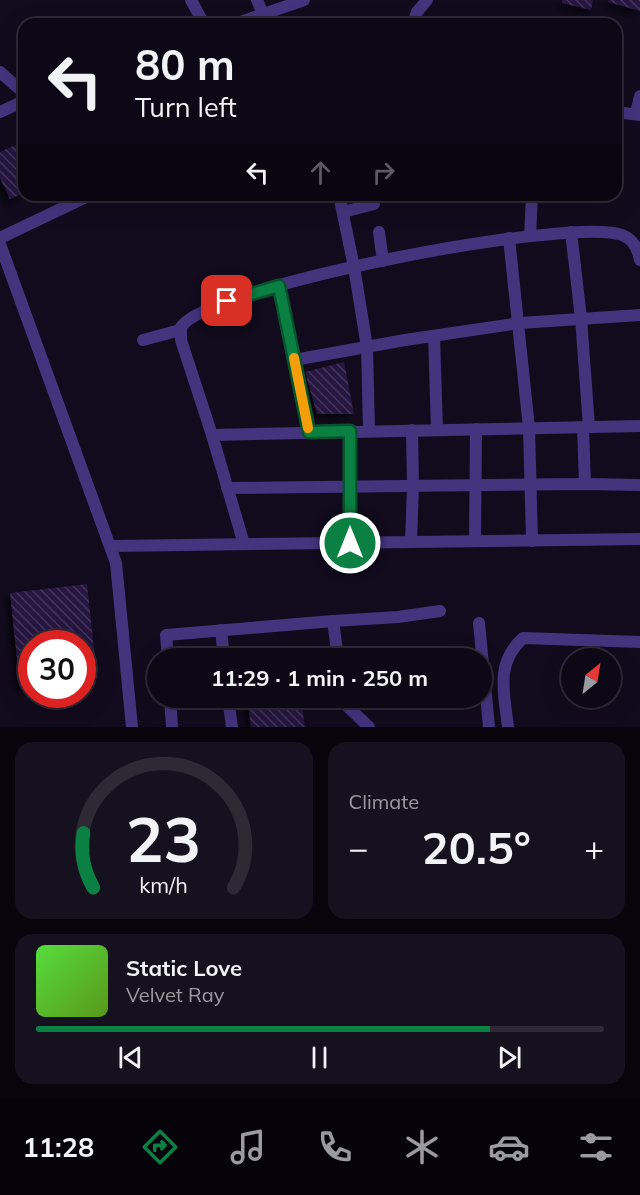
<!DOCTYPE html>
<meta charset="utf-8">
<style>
body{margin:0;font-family:Mulish,sans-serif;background:#16111f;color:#f1f3f6;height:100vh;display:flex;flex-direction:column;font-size:22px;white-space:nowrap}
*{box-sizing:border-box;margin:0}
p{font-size:20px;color:#9a9aa1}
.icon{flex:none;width:33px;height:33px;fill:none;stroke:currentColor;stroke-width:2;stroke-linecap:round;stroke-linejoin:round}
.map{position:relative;height:727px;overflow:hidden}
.sheet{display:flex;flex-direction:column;gap:15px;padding:15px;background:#07040c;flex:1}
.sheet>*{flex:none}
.top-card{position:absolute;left:18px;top:18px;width:604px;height:183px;border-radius:18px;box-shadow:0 6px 24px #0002,0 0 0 2px #2d2935;background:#0d0816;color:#f1f3f6;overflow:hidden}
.needle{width:39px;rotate:30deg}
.fabs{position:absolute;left:561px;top:648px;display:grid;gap:12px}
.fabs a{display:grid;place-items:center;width:60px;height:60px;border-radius:50%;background:#0d0816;box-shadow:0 6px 24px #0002,0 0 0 2px #2d2935;font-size:30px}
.speed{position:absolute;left:18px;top:630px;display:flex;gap:12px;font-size:30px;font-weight:700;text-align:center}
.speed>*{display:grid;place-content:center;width:78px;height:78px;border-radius:50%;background:#0d0816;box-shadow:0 6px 24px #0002,0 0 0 2px #2d2935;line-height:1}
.speed .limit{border:9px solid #d22;background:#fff;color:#111}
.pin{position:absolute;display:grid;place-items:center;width:51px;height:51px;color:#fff;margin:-26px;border-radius:12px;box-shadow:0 3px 9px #0006}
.me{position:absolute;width:66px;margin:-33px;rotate:0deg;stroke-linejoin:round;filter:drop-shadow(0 0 4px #0008)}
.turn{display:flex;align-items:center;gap:21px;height:126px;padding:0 18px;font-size:27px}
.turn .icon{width:78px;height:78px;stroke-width:2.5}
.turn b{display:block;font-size:42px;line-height:51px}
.lanes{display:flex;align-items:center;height:57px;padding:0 18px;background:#0003;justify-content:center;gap:30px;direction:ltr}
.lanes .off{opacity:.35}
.big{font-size:45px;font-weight:700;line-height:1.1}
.sheet .widget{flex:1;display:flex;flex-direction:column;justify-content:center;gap:9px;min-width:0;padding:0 21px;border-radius:18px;background:#16111f}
.sheet .dial{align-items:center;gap:0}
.dial svg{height:156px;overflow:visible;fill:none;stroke:#2d2935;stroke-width:7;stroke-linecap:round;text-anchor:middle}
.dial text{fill:#f1f3f6;stroke:none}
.song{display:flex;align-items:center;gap:18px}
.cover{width:72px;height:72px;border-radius:9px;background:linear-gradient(135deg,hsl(110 70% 55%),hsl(90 70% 35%))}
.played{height:6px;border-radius:3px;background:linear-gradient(90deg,#0b8043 80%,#2d2935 80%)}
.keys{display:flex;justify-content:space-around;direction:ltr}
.heat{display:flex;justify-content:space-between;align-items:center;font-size:33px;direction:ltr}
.sheet .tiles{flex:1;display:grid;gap:15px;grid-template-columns:1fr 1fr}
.widget:last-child{grid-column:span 2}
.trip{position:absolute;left:147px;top:648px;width:345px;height:60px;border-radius:30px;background:#0d0816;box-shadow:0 6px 24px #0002,0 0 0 2px #2d2935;font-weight:700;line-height:60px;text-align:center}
.menu{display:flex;height:96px;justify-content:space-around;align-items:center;background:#050309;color:#9a9aa1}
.menu .icon{width:42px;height:42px}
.menu .on{color:#0b8043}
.menu b{font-size:27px;color:#f1f3f6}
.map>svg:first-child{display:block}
</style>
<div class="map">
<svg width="640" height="727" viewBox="0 0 640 727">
<defs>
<pattern id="building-back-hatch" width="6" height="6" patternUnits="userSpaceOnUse" patternTransform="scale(1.5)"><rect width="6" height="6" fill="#25163f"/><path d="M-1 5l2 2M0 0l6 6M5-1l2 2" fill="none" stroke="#44365c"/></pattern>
<filter id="shadow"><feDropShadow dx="-4.5" dy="4.5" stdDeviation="3" flood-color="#0009"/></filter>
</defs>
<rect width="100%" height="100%" fill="#110b1d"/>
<g fill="url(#building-back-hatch)" filter="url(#shadow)">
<path d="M562,0h31l-2,10 -29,-7z"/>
<path d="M609,0h31v11l-32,-9z"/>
<path d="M24,141v52l-14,6 -10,-21v-26z"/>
<path d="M344,362l10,52h-37l-12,-42z"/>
<path d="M87,584l10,94 -15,2v-36h-50v42l-12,1 -10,-94z"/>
<path d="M295,648l2,10h-51v-4z"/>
<path d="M247,698h30l1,12 24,-3 3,20h-54z"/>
</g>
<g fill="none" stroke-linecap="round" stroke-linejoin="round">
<g stroke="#43347e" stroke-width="12">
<path d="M191,0l13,24"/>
<path d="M257,0l6,14"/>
<path d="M235,24l69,-24"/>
<path d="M413,24l4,-12 10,-12"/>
<path d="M0,72l24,21"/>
<path d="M637,109l3,-13"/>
<path d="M0,112l24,-11"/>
<path d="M616,112l24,3"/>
<path d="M339,195l15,72 13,80 2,84"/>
<path d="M343,212l31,-8"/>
<path d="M379,232l4,29"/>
<path d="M571,232l10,86 8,109"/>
<path d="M530,236l2,-41"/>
<path d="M0,238l90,-43"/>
<path d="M509,238l20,190 3,113"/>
<path d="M0,244l116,319 16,164"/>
<path d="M279,286l30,146"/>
<path d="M434,336l3,94"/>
<path d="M143,340l37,-10"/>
<path d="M294,360l111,-20 115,-17 120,-8"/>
<path d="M583,428l2,56"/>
<path d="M350,431v112"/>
<path d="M212,435l428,-9"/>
<path d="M227,488l358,-4 55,1"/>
<path d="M475,541l1,-112"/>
<path d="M411,542l2,-56 -1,-56"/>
<path d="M244,544l-32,-109 -31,-95v-13c26,-41 391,-111 441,-92 11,4 16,14 18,25"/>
<path d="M111,546l529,-7"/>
<path d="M333,621l5,37"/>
<path d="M479,623l10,104"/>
<path d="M221,630l3,28"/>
<path d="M168,658l-2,-23 167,-14 65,-4 42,-6"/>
<path d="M170,698l2,29"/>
<path d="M228,698l4,29"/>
<path d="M344,698l1,6 24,23"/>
<path d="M508,727c-4,-34 -13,-64 15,-89l117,4"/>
</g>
</g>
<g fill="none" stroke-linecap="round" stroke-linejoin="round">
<defs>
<path id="route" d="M227,301l52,-15 30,146 41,-1v112"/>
</defs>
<use href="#route" stroke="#07532c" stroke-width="15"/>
<use href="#route" stroke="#0b8043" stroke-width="10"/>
<path stroke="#f59e0b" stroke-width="10" d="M294,358l14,70"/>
</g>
</svg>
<div class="fabs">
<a><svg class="needle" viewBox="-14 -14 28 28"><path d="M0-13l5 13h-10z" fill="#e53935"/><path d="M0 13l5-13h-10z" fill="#9a9aa1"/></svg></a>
</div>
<div class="speed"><div class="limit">30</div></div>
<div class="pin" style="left:227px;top:301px;background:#d93025"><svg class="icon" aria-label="arrive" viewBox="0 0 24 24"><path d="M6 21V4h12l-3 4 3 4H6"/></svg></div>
<svg class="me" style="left:350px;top:543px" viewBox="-20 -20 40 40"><circle r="17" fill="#0b8043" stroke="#fff" stroke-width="3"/><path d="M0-11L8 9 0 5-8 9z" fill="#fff"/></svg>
<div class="trip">11:29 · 1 min · 250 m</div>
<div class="top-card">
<div class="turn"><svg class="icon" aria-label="left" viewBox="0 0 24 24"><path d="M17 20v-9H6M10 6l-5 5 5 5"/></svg><div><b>80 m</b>Turn left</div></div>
<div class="lanes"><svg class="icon" aria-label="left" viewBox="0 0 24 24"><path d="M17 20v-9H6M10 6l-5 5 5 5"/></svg><svg class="icon off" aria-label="ahead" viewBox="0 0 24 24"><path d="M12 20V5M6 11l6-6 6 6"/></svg><svg class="icon off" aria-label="right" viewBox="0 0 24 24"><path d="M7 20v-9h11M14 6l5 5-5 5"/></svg></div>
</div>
</div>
<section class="sheet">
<div class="tiles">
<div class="widget dial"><svg viewBox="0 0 100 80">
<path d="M14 69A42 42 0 1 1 86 69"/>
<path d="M14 69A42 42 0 0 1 9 41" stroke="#0b8043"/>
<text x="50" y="56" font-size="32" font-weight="700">23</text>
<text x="50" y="72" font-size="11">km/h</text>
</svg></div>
<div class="widget"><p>Climate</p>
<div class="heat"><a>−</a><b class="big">20.5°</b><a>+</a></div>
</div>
<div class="widget">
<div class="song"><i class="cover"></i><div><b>Static Love</b><p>Velvet Ray</p></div></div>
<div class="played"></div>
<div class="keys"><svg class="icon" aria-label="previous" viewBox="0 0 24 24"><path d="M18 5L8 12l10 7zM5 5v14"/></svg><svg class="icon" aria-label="pause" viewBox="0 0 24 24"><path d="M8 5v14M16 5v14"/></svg><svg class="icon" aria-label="next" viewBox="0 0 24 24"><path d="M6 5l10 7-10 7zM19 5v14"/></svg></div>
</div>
</div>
</section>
<nav class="menu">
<b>11:28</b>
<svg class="icon on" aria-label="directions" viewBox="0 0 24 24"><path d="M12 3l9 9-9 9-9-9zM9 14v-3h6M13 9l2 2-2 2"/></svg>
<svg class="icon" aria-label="music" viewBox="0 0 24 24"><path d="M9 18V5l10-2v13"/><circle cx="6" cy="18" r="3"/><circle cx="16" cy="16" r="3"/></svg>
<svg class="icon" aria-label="phone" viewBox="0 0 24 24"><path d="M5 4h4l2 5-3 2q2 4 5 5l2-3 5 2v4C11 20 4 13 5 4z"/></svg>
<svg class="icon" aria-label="climate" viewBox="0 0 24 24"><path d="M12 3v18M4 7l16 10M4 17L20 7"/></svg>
<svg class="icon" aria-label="car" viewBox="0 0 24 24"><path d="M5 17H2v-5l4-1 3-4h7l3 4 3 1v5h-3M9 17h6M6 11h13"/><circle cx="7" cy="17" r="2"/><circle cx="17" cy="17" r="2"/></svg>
<svg class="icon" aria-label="filters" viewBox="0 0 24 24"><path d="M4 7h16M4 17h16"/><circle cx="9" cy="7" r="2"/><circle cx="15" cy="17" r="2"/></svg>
</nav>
